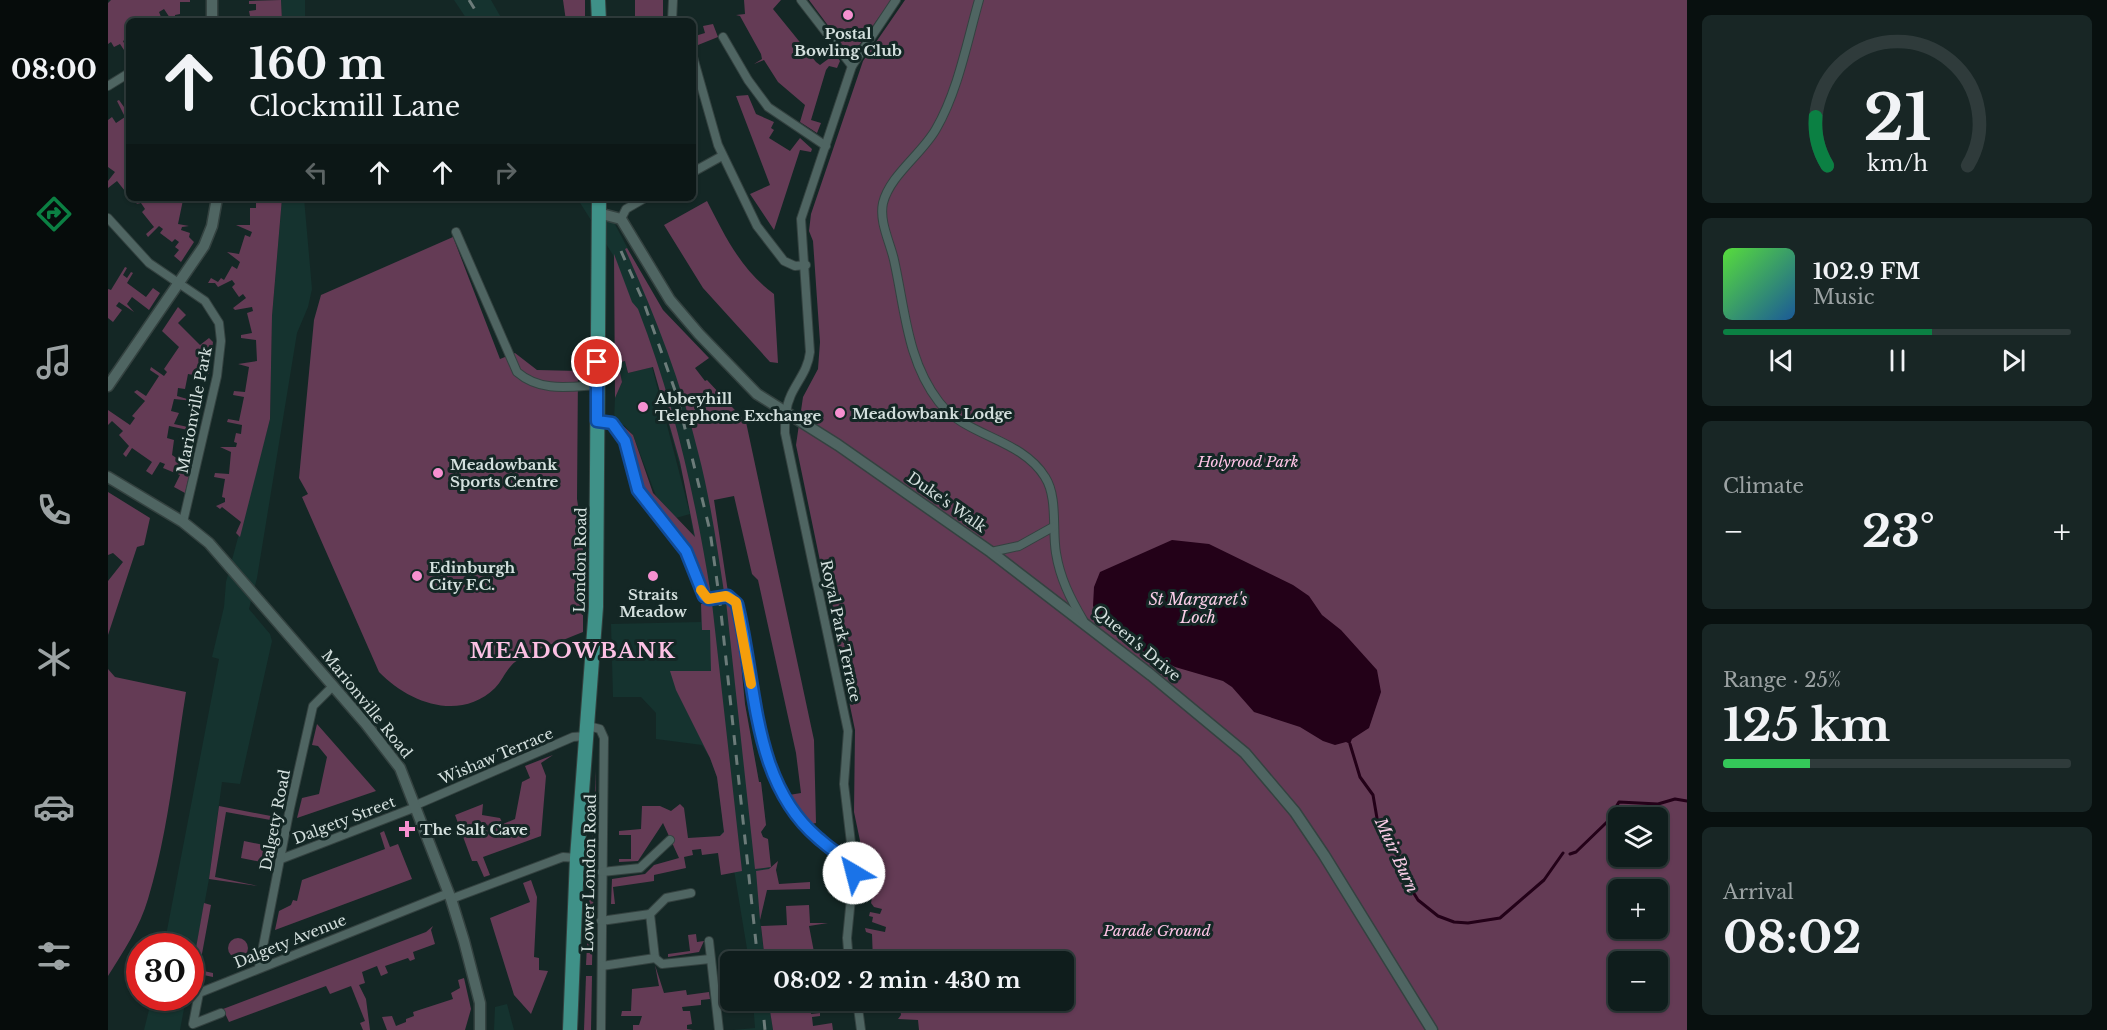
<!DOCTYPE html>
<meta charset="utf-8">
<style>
body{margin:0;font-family:"Libre Baskerville",serif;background:#182625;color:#f1f3f6;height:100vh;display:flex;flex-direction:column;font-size:22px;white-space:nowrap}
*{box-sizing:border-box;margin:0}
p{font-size:20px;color:#9ba2a3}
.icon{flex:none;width:33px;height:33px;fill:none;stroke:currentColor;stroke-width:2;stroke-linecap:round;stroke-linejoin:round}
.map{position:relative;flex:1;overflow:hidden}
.side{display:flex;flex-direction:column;gap:15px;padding:15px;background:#08100f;width:420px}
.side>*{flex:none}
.hud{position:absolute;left:18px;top:18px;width:570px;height:183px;border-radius:9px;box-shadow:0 2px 4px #0004,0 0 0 2px #2f3b3b;background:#0f1d1c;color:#f1f3f6;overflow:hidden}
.tools{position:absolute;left:1500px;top:807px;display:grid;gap:12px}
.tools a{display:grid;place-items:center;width:60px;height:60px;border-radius:9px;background:#0f1d1c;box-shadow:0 2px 4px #0004,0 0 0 2px #2f3b3b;font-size:30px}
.speed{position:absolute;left:18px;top:933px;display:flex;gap:12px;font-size:30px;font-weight:700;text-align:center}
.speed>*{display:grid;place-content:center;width:78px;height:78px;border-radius:50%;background:#0f1d1c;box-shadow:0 2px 4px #0004,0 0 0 2px #2f3b3b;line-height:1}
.speed .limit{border:9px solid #d22;background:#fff;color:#111}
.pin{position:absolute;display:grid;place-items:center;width:51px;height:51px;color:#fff;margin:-26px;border:3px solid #fff;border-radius:50%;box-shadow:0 2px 6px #0007}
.me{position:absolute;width:66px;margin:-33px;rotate:323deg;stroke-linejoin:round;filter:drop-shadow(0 0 4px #0008)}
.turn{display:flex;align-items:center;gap:21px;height:126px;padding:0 24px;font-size:27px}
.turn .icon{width:78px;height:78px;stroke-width:2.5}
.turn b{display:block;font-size:42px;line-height:51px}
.lanes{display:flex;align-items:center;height:57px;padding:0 24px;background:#0003;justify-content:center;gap:30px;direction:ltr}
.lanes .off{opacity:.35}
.big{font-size:45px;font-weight:800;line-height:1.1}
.side .tile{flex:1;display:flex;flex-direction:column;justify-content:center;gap:9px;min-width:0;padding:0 21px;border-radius:9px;background:#182625}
.side .dial{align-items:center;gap:0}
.dial svg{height:156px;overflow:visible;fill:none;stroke:#2f3b3b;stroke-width:7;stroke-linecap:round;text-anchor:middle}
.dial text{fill:#f1f3f6;stroke:none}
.song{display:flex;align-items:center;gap:18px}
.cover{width:72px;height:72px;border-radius:9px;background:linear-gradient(135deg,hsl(110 70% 55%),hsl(210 70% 35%))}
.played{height:6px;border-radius:3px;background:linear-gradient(90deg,#0b8043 60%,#2f3b3b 60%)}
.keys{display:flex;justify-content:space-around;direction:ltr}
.heat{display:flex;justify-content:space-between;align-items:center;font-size:33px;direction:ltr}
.charge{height:9px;border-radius:4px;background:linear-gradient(90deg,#34c759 25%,#2f3b3b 0)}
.trip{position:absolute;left:612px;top:951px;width:354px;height:60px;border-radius:9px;background:#0f1d1c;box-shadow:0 2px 4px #0004,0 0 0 2px #2f3b3b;font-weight:800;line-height:60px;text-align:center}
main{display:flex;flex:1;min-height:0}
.tab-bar{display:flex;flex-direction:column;width:108px;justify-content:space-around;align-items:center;background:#060c0b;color:#9ba2a3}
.tab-bar .icon{width:42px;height:42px}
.tab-bar .current{color:#0b8043}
.tab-bar b{font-size:27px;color:#f1f3f6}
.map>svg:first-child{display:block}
</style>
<main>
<nav class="tab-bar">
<b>08:00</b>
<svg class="icon current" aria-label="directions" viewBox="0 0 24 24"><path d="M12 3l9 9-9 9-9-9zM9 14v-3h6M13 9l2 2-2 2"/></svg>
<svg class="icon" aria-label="music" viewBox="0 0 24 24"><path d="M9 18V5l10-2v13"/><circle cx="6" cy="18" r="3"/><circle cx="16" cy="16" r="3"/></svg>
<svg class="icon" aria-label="phone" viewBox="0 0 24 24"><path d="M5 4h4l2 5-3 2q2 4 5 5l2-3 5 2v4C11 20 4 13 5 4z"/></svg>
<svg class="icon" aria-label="climate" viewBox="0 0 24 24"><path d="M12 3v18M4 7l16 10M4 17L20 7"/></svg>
<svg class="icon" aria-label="car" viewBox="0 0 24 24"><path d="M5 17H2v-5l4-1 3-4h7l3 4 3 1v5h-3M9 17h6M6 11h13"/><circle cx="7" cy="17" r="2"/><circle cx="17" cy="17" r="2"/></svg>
<svg class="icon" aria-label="filters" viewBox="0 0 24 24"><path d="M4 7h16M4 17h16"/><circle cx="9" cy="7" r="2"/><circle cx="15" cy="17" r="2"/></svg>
</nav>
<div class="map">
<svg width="1579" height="1030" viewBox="0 0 1579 1030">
<rect width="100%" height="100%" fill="#142725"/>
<g fill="#15332f">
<path d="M173,0h24v21h-23z"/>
<path d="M346,0h37l12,21h-35z"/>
<path d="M174,198h22l8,91 -4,18 -11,26 -40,245 -8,31 21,25 2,7 -32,143 -18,-2 -13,97 -18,97 -1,-30h-26l55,-287 -7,-2 12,-50 2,-25 44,-163 2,-103z"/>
<path d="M469,198h24l43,81 42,95 42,218 -4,1 2,8h2l8,16 9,87 14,78h2l5,43 -5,7 2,5 5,2 3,32 -11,49 5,41h-16l-15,-91 -15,-33 5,-6 -7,-54 -7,-19 -8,-13 -46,-6v-26l-15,-16h-28l-2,-73 90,-2v-18l11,-1 -9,-12 -18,-106 -32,-118 -40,-112z"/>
<path d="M517,361l3,12 24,-6 38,147 -14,4 -20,-22 -23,-61 -8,-9 -11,-5 1,-23 7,-16 -5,-19z"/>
<path d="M44,998h34l-6,32h-36z"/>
<path d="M645,1001h16l4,29h-40l22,-2z"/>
<path d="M399,1004l7,26h-20l1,-23z"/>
</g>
<g fill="#643b55" fill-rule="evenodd">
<path d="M3,0h79v2h-10v12l-5,1v4l6,2h-9l-8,-12 -5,3 2,5 -6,4h-26v16l-6,4 5,10 -2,2 -6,-9 -6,3 -3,-5 -3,2v-41z"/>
<path d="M173,0l1,21h-25v-5h-7l-1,-5 7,-1v-6h-7v-3z"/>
<path d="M455,0h22v21h-19z"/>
<rect x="527" y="0" width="28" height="21"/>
<path d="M636,0h37l-8,9 43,53 4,3 15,-11 5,7 -3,7 -8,-2 -3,4 -15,50 10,3 -4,10 -17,-11 5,-17 -27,-23 -14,-22 -10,4 8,-5 -1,-5 -21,-38 -4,-1 9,-1z"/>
<path d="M701,0h82l-38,54 -6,-3z"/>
<path d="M797,0h782v1030h-768l-1,-10 -20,-1 3,-4 -2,-14 165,-1v-38h-191l-1,-28 -6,-2 -1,-4 20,4 1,-5 -14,-5 1,-5 -4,-1 1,-4 10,2 2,-5 -8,-2 -3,-4 2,-11 -7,-1 2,-12 -14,-67 1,-82 -59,-285 7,-48 15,-28 2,-27 -7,-101 -4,-10 2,-17 52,-153zM1510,818h40v38h-40zM1510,890h40v38h-40zM1510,962h40v38h-40z"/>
<path d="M605,24l5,13 -20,8 -3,-9 10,-3 -2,-7z"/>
<path d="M640,95l8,19 18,8 -3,6 3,2 -5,8 21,13 10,-13 12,11 -1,3 -11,-2 -26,80 -24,-36 20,-9 -34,-89z"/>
<path d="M11,100l10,14v82l-12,-15 -9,7v-7l7,-9 -7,-5v-47l4,-3 4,6 9,-6 -8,-16z"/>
<path d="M29,198h58l-1,4 -11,-2 -5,24 11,2 -7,1 -1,3 9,3 -1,4 5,5 -13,20 -7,-6 5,-6 -4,-3 4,-5 -4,-3 -3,3 -12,-9 3,-4 -4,-3 -11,11 -2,-3 8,-7 -12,-15 3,-3 -4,-6 -5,1 4,-3z"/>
<path d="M132,198h42l-10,118 -2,103 -30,118 -4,-4 5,-11 -19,-15 -2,2 -4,-3 9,-4v-4l-3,-1 3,-18 -11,-2 1,-4 14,1 2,-22 -11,-5h16l1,-4 -3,-1 2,-9 5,1 1,-9 -15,-3 1,-3 11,2 5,-24 -11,-2 1,-4 11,1 4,-25 -11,-3 19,-3 -1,-21 -15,-2v-3l11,-2 -5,-20 6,-2 -1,-4 -17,3 -2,-2 13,-10 -3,-4 -4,3 -7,-10 3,-3 -3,-4 -14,7 -3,-4h-7l3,-5 7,4 3,-4 3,2 8,-14 5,3 3,-7 -13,-10 12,2 6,-19 5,2 2,-5 -16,-7h14v-17h6v-6z"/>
<path d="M599,201c18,35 34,69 67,93l4,69 -8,-1 -67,-74 -39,-63z"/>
<path d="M345,237l47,122 15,-6 22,17 41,1 -1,128 6,41v92c-21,9 -49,17 -68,30 -8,6 -13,19 -20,26 -35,34 -86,15 -116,-16l-77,-175 6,-3 -9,-16 15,-158 7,-25z"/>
<path d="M519,248l36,62 46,48 -14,10 10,13 2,-1 39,42 68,318 2,83 -5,1 -22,-29 12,-2 -5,-40 -38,-173 -6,-6 -18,-78 -20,4 14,92h-4c-7,-46 -14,-94 -26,-140 -17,-70 -43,-137 -73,-203z"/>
<path d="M506,254l18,48 6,7c36,93 57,187 73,286h-4l-15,-36 -50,-67 -20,-61 -1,-7 12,11 20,58 42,44 -15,-75 -27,-95 -25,6 -3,-12 -7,2 4,19 -7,16z"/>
<path d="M17,267l2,1 -4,7 4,3 4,-6 2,1 -6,10 19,14 7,-9 7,5 -11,17 -17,-13 -5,7 7,8 -15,-10 -3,4 6,4 -9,12 -5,-4v-29l3,1z"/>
<path d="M70,307l8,8 -8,8 22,22 9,-7 4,4 -4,32 -8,-7 -2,9 -11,-2 -3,15 -7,-1 -1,8 17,5 -20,-2 -3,12 8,2 -5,11 14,3v3l-19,-4 -2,12 7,2 -2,15 19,13 -6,25 -11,-6 6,-12 -17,-7 2,-4 -5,-2 -8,13 -6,-4 6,-9 -20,-14 -6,9 -3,-3 6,-8 -10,-11 4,-4 -11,-10 -4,4v-15l22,15 5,-7 -3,-2 13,-15 -11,-9 3,-2 9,6 13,-20 -9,-6 1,-3 13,9 3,-4 -3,-3 15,-22 -17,-16z"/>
<path d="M0,492l42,26 -6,27 -7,2 -29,88v-54l15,-19 -10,-9 -5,2z"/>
<path d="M618,601l6,2 4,10 9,91 14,78h2l5,43 -5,7 2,5 5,2 3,28 -16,2z"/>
<path d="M604,603l30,268 -21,4 -3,-22 -16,2 -1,-6 -9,1 1,5 -9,2 2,11 -32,7v6l-41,6 2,17h-4l1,-25 33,-5 9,-9 25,-7 -16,-35 -25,38 -19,1v-3h12v-24h-12v-4l22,-2 1,-23h18l11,5 9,-7 4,4 4,30 32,-2 4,-4 -7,-55 -7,-19 -34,-68 -6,-19h41l-1,-41h-8l-1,-26z"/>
<path d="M0,669l7,8 71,15c-11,68 -18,141 -38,207 -8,28 -25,53 -40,77z"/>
<path d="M209,724l59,67 -79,27 5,-20 17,-4 8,-37 -9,-11 -6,-1z"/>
<path d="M445,755l-12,8 5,13 -5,60 -58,21 7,18 -6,2 -7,-16h-5l-17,-46 28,-11 -1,11 18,3 3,6 12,-5 7,-37 8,-4 -5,-12z"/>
<path d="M488,769l-4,196h-6z"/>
<path d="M111,806l57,11v4l-50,-9 -11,65 43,9 -49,-7z"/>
<path d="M276,831l6,16 8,-3 14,35 -137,51 4,-19 12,-6 2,-5 4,1 5,-21 83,-31 -5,-16z"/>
<path d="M136,841l20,4 -3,17 -20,-4z"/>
<path d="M670,861l-2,9 3,14 31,-2v7l-43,1 -7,30 -4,-49 13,-2z"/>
<path d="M423,880l6,17 -3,60 5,1v12l9,1 -17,43 -17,-19 -24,-77 40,-16 -7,-19z"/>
<path d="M96,903l7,2 -12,65 14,3v4l-14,-3 -2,6 -6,-1v-3z"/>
<path d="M701,905l1,18h18l-19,3 5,26h4v3l-19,2v4h-34l-4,-35 26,-1 -1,-19z"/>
<path d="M325,926l-2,4 4,14 -22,8 2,7 -5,2 -2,-3 -23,8 3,7 -7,3 -4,-10 -15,6 3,11 -6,2 7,14 4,31h-7l-3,-7 5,-2 -14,-35 -21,8 -4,-8 -97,36 -6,-13 203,-77z"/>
<path d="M588,934l1,8 7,-1 -5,11 -31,5v-3l22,-3 -2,-16z"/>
<circle cx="130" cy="948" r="10"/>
<path d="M547,965l9,28 22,-3 1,5 22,-3 1,7 -9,1v5l-19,2 1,4h7l2,13 -5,1v4l6,1h-60v-5h6l3,-9h-21l1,-5h9l1,-22 27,-3z"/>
<path d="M478,976h6l-1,54h-7z"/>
<path d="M356,978l7,31 -6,21h-78l-5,-13 10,-1 4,10 10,-4v-3l8,-3 -1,-4 40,-13 -2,-6 9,-5 -2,-8z"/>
<path d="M685,1000l35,1 1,4 -17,3 -1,6 9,-1v3l-8,1 1,9 19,-3 1,7h-60l-4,-26z"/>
</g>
<path fill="#230118" d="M1064,540l37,4 84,41 16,11 13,19 19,15 36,40 4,22 -12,36 -17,11 -2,5 -4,-2 -11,3 -12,-4 -23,-14 -46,-15 -22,-25 -9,-6 -48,-14 -47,-24 -28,-25 -7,-12 1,-19 6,-15z"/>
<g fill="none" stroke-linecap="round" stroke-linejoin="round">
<g stroke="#230118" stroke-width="3">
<path d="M1242,744l10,33 13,18 5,29 18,26 9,29 13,21 20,16 16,6 14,1 32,-5 44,-38 19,-27"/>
<path d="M1462,854l6,-2 31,-30 12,-20 39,2 17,-5 12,2"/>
</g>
<defs>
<g id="minor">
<path d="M693,0l51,66"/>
<path d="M871,0c-12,42 -21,91 -43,129 -14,25 -46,46 -53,74 -4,19 7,39 11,57 11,49 13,101 45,142 27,35 82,36 106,75 13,20 7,53 11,76 4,25 14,45 27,67"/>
<path d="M564,21l1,-21"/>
<path d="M615,37l25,43 20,27 58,39"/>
<path d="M585,57l25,88 39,81 27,35 11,5 11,-1"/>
<path d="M0,86l21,-13"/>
<path d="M585,172l29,-16"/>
<path d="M0,218l41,45 56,38 14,22 2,18 -4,35 -34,146"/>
<path d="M513,219l5,-10 19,-11"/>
<path d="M348,232l61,140c23,20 51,15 80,13"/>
<path d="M489,421l15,2 14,21 12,46 46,58 20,48 7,3 17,-3 9,8c19,79 15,177 81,234 11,9 21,20 36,18"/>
<path d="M883,552l28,-6 34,-19"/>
<path d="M480,726l12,3 4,9 -3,292"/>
<path d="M308,805l157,-68 14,-1"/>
<path d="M173,859l135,-52"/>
<path d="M494,872l38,-4 30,-28"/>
<path d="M343,899l112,-42 14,1"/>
<path d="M542,914l5,44"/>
<path d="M493,921l49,-7 16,-16 25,-5"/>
<path d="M601,941l10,89"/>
<path d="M547,958l7,6 48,-5"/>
<path d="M741,962l-2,-24 7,-70 -10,-84 4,-53 -63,-298c0,-13 0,-25 6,-38 7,-15 17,-25 19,-43l-9,-133 51,-153 44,-66"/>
<path d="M494,966l53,-8"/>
<path d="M151,967l31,-159 23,-102 20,-20"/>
<path d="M749,1000l4,30"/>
<path d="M113,1013l-28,11 6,-31 250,-100"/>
</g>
<g id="tertiary">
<path d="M104,0v21"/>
<path d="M490,213l23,6 49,81 29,34 58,60 81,51 153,107 160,123 94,78 50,59 29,43 108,175"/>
<path d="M0,386l96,-140 8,-20 5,-28"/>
<path d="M0,477l75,45 26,21 157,181 34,44 51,131 13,42 16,62v27"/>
</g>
<g id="primary">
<path d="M490,0l1,21"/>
<path d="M462,1030l7,-172 19,-251 3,-409"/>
</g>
</defs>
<use href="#minor" stroke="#344240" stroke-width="10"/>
<use href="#tertiary" stroke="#344240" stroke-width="13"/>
<use href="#primary" stroke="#344240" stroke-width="16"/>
<use href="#minor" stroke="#4f6562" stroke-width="8"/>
<use href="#tertiary" stroke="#4f6562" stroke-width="10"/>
<use href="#primary" stroke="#3f9188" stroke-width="14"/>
<g stroke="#6c7c7a" stroke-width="3" stroke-dasharray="10 10" stroke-linecap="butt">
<path d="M361,0l13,21"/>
<path d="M513,251l23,52 33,93 33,135 10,72 38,359"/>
<path d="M654,1000l3,30"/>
</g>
</g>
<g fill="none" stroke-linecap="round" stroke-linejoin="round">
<defs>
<path id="route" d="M489,362v59l15,2 13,18 13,49 48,61 18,45 5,3 19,-3 9,8c20,79 14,177 81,234 11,9 21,20 36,18v17"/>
</defs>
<use href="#route" stroke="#114b97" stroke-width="15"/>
<use href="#route" stroke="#1a73e8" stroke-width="10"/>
<path stroke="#f59e0b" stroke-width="10" d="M593,590l7,9 18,-3 10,6 15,82"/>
</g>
<g fill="#f690d0" stroke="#142725" stroke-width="2">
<circle cx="740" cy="15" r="6"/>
<circle cx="535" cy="407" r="6"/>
<circle cx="732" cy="413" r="6"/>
<circle cx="330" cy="473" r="6"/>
<circle cx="309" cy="576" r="6"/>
<circle cx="545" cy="576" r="6"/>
<path d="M296 820h6v6h6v6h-6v6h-6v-6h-6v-6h6z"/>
</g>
<g text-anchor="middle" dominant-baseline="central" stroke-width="6" stroke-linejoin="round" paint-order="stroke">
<g font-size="15" font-weight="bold" fill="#d4e0de" stroke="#142725" text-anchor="start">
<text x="740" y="33" text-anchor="middle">Postal<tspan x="740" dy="17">Bowling Club</tspan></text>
<text x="547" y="398">Abbeyhill<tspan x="547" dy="17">Telephone Exchange</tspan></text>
<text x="744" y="413">Meadowbank Lodge</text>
<text x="342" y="464">Meadowbank<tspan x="342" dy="17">Sports Centre</tspan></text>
<text x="321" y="567">Edinburgh<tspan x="321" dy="17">City F.C.</tspan></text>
<text x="545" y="594" text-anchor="middle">Straits<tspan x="545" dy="17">Meadow</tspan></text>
<text x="312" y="829">The Salt Cave</text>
</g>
<g font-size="15" fill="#d4e0de" stroke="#142725">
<text transform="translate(86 410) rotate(-79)">Marionville Park</text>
<text transform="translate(839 502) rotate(35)">Duke's Walk</text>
<text transform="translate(472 560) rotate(-89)">London Road</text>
<text transform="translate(733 631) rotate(78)">Royal Park Terrace</text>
<text transform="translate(1029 643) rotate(40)">Queen's Drive</text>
<text transform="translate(259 704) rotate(51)">Marionville Road</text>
<text transform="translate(388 756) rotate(-23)">Wishaw Terrace</text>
<text transform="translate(167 820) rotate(-79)">Dalgety Road</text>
<text transform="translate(236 820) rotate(-21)">Dalgety Street</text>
<text transform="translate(481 873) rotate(-89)">Lower London Road</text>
<text transform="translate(182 941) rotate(-22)">Dalgety Avenue</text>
</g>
<g font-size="15" font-style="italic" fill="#fec3e6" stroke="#142725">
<text x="1140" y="461">Holyrood Park</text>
<text x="1049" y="930">Parade Ground</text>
</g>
<g font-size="16" font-style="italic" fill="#facde7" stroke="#142725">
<text x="1090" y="599">St Margaret's<tspan x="1090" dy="18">Loch</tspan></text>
<text transform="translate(1289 855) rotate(65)">Muir Burn</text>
</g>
<g font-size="21" font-weight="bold" letter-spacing="1.5" fill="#fcc1e4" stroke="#142725">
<text x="465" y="651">MEADOWBANK</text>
</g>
</g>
</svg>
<div class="tools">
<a><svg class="icon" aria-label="layers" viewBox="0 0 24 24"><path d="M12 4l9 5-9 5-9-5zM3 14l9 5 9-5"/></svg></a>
<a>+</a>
<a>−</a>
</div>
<div class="speed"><div class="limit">30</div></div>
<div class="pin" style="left:489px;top:362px;background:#d93025"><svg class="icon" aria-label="arrive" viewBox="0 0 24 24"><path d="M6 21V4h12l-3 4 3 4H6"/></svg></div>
<svg class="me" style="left:746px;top:873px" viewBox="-20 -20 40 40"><circle r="19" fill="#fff"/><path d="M0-13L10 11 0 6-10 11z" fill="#1a73e8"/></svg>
<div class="trip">08:02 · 2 min · 430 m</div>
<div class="hud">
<div class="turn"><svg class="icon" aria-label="ahead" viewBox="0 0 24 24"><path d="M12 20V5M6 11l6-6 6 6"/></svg><div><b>160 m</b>Clockmill Lane</div></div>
<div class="lanes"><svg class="icon off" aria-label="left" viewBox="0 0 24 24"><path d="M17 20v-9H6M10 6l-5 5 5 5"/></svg><svg class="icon" aria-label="ahead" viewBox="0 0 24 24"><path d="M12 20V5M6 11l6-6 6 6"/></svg><svg class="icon" aria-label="ahead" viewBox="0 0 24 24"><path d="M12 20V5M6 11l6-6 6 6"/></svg><svg class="icon off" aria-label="right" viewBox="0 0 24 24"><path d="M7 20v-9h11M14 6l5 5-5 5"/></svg></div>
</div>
</div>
<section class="side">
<div class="tile dial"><svg viewBox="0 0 100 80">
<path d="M14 69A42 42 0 1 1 86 69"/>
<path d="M14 69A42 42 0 0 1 8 44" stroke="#0b8043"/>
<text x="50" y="56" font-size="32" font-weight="700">21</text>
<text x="50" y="72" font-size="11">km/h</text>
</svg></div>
<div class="tile">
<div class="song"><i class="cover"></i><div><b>102.9 FM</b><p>Music</p></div></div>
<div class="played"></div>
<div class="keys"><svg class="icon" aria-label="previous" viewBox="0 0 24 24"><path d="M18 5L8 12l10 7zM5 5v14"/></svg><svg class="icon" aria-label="pause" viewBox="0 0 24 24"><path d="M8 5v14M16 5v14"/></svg><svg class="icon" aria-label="next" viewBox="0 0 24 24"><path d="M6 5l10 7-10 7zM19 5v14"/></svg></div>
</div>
<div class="tile"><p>Climate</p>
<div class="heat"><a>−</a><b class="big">23°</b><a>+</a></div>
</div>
<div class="tile"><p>Range · 25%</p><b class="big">125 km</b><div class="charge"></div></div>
<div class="tile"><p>Arrival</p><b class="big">08:02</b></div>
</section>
</main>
